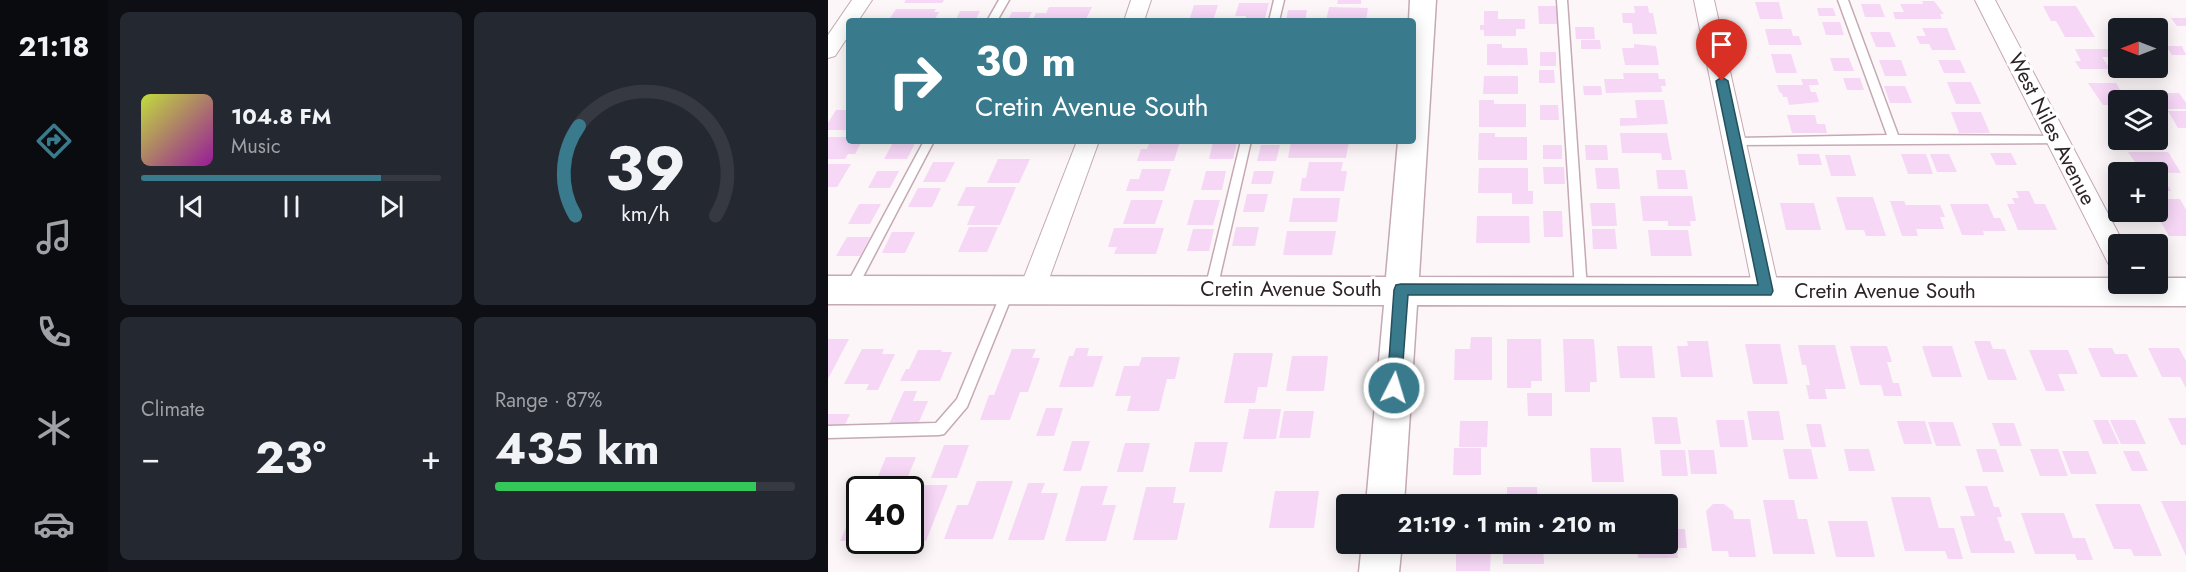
<!DOCTYPE html>
<meta charset="utf-8">
<style>
body{margin:0;font-family:Jost,sans-serif;background:#242831;color:#f1f3f6;height:100vh;display:flex;flex-direction:column;font-size:22px;white-space:nowrap}
*{box-sizing:border-box;margin:0}
p{font-size:20px;color:#9ea1a6}
.icon{flex:none;width:33px;height:33px;fill:none;stroke:currentColor;stroke-width:2;stroke-linecap:round;stroke-linejoin:round}
.map{position:relative;flex:1;overflow:hidden}
.side{display:flex;flex-direction:column;gap:12px;padding:12px;background:#0d0f14;width:720px}
.side>*{flex:none}
.top-card{position:absolute;left:18px;top:18px;width:570px;height:126px;border-radius:6px;box-shadow:0 3px 15px #0003;background:#397a8d;color:#fff;overflow:hidden}
.needle{width:39px;rotate:270deg}
.buttons{position:absolute;left:1280px;top:18px;display:grid;gap:12px}
.buttons a{display:grid;place-items:center;width:60px;height:60px;border-radius:6px;background:#171b24;box-shadow:0 3px 15px #0003;font-size:30px}
.speed{position:absolute;left:18px;top:476px;display:flex;gap:12px;font-size:30px;font-weight:700;text-align:center}
.speed>*{display:grid;place-content:center;width:78px;height:78px;border-radius:50%;background:#171b24;box-shadow:0 3px 15px #0003;line-height:1}
.speed .limit{border:3px solid #111;border-radius:9px;background:#fff;color:#111}
.pin{position:absolute;display:grid;place-items:center;width:51px;height:51px;color:#fff;margin:-62px -26px;border-radius:50% 50% 50% 0;rotate:-45deg;box-shadow:0 0 6px #0007}
.pin .icon{rotate:45deg}
.me{position:absolute;width:66px;margin:-33px;rotate:5deg;stroke-linejoin:round;filter:drop-shadow(0 0 4px #0008)}
.turn{display:flex;align-items:center;gap:21px;height:126px;padding:0 30px;font-size:27px}
.turn .icon{width:78px;height:78px;stroke-width:2.5}
.turn b{display:block;font-size:42px;line-height:51px}
.big{font-size:45px;font-weight:700;line-height:1.1}
.side .card{flex:1;display:flex;flex-direction:column;justify-content:center;gap:9px;min-width:0;padding:0 21px;border-radius:9px;background:#242831}
.side .dial{align-items:center;gap:0}
.dial svg{height:156px;overflow:visible;fill:none;stroke:#363941;stroke-width:7;stroke-linecap:round;text-anchor:middle}
.dial text{fill:#f1f3f6;stroke:none}
.song{display:flex;align-items:center;gap:18px}
.cover{width:72px;height:72px;border-radius:9px;background:linear-gradient(135deg,hsl(70 70% 55%),hsl(300 70% 35%))}
.played{height:6px;border-radius:3px;background:linear-gradient(90deg,#397a8d 80%,#363941 80%)}
.keys{display:flex;justify-content:space-around;direction:ltr}
.heat{display:flex;justify-content:space-between;align-items:center;font-size:33px;direction:ltr}
.charge{height:9px;border-radius:4px;background:linear-gradient(90deg,#34c759 87%,#363941 0)}
.side .tiles{flex:1;display:grid;gap:12px;grid-template-columns:repeat(2,1fr)}
.trip{position:absolute;left:508px;top:494px;width:342px;height:60px;border-radius:6px;background:#171b24;box-shadow:0 3px 15px #0003;font-weight:700;line-height:60px;text-align:center}
main{display:flex;flex:1;min-height:0}
.tabs{display:flex;flex-direction:column;width:108px;justify-content:space-around;align-items:center;background:#090b0e;color:#9ea1a6}
.tabs .icon{width:42px;height:42px}
.tabs .active{color:#397a8d}
.tabs b{font-size:27px;color:#f1f3f6}
.map>svg:first-child{display:block}
</style>
<main>
<nav class="tabs">
<b>21:18</b>
<svg class="icon active" aria-label="directions" viewBox="0 0 24 24"><path d="M12 3l9 9-9 9-9-9zM9 14v-3h6M13 9l2 2-2 2"/></svg>
<svg class="icon" aria-label="music" viewBox="0 0 24 24"><path d="M9 18V5l10-2v13"/><circle cx="6" cy="18" r="3"/><circle cx="16" cy="16" r="3"/></svg>
<svg class="icon" aria-label="phone" viewBox="0 0 24 24"><path d="M5 4h4l2 5-3 2q2 4 5 5l2-3 5 2v4C11 20 4 13 5 4z"/></svg>
<svg class="icon" aria-label="climate" viewBox="0 0 24 24"><path d="M12 3v18M4 7l16 10M4 17L20 7"/></svg>
<svg class="icon" aria-label="car" viewBox="0 0 24 24"><path d="M5 17H2v-5l4-1 3-4h7l3 4 3 1v5h-3M9 17h6M6 11h13"/><circle cx="7" cy="17" r="2"/><circle cx="17" cy="17" r="2"/></svg>
</nav>
<section class="side">
<div class="tiles">
<div class="card">
<div class="song"><i class="cover"></i><div><b>104.8 FM</b><p>Music</p></div></div>
<div class="played"></div>
<div class="keys"><svg class="icon" aria-label="previous" viewBox="0 0 24 24"><path d="M18 5L8 12l10 7zM5 5v14"/></svg><svg class="icon" aria-label="pause" viewBox="0 0 24 24"><path d="M8 5v14M16 5v14"/></svg><svg class="icon" aria-label="next" viewBox="0 0 24 24"><path d="M6 5l10 7-10 7zM19 5v14"/></svg></div>
</div>
<div class="card dial"><svg viewBox="0 0 100 80">
<path d="M14 69A42 42 0 1 1 86 69"/>
<path d="M14 69A42 42 0 0 1 16 23" stroke="#397a8d"/>
<text x="50" y="56" font-size="32" font-weight="700">39</text>
<text x="50" y="72" font-size="11">km/h</text>
</svg></div>
<div class="card"><p>Climate</p>
<div class="heat"><a>−</a><b class="big">23°</b><a>+</a></div>
</div>
<div class="card"><p>Range · 87%</p><b class="big">435 km</b><div class="charge"></div></div>
</div>
</section>
<div class="map">
<svg width="1358" height="572" viewBox="0 0 1358 572">
<rect width="100%" height="100%" fill="#fcf6f9"/>
<g fill="#f6d7f6">
<path d="M78,0h38l-2,3h-38z"/>
<path d="M510,0h23v4h-24z"/>
<path d="M1094,1h12l10,13h-4l2,5h-47l-2,-7h11l-4,-8h23z"/>
<path d="M927,2h24l4,17h-23z"/>
<path d="M411,3h30l-5,18h-19l1,-5h-11z"/>
<path d="M1033,4h19l5,13h-20z"/>
<path d="M366,5h24l-5,16h-24z"/>
<path d="M710,6h19l1,18h-19z"/>
<path d="M806,6h14l1,7h4l4,21h-24l-1,-11h-9l-1,-10h13z"/>
<path d="M1215,6h33l19,31h-30l-9,-16h-5z"/>
<path d="M221,7h43l-7,14h-53l4,-8h10z"/>
<path d="M501,7l39,1 -2,13h-40z"/>
<path d="M989,8h16l3,8h-17z"/>
<path d="M68,9h40l-2,3h5l-4,7 -6,2h-41z"/>
<path d="M460,10h19l-2,11h-19z"/>
<path d="M132,11h20l-5,10h-20z"/>
<path d="M656,11h14v8h27v10h-9v7h-32v-6h-4v-5h4z"/>
<path d="M184,12h20l-5,9h-20z"/>
<path d="M1343,18h15v8h-9z"/>
<path d="M994,22h18l4,13h-18z"/>
<path d="M747,27h19l1,12h-19z"/>
<path d="M1094,28h25l9,22h-24l-3,-6h-9l-4,-8h10z"/>
<path d="M937,29h26l2,7h6l3,9h-33z"/>
<path d="M1042,32h20l6,15h-20z"/>
<path d="M753,40h19l1,9h-20z"/>
<path d="M659,44h15v4h25l1,17h-41z"/>
<path d="M806,44l22,2 3,19h-34l-3,-17h12z"/>
<path d="M1338,46h16l4,9h-14z"/>
<path d="M1247,49h33l5,8h-11l8,12h-30l-5,-8h6z"/>
<rect x="712" y="52" width="16" height="14"/>
<path d="M943,54h20l6,19h-21z"/>
<path d="M1002,58h19l5,13h-20z"/>
<path d="M1051,60h22l6,16h-22z"/>
<path d="M1110,60h22l6,13h-22z"/>
<path d="M711,70h15l1,13h-16z"/>
<path d="M795,73h35l1,6h6l1,7h-5l1,6 -56,1 -2,-14h20z"/>
<path d="M656,76h34v18h-35z"/>
<path d="M1015,78h17l4,12h-17z"/>
<path d="M973,79h16l2,6h-10l2,7h5l3,10 -30,3 -2,-8h-4l-1,-4h-2l-3,-8h26z"/>
<path d="M1119,82h24l10,22h-25z"/>
<path d="M1260,83h28l10,17h-8v5h-15z"/>
<path d="M755,86h18l1,9h-18z"/>
<path d="M1056,86h21l7,17h-22z"/>
<path d="M1329,93h22l7,10v6h-19z"/>
<path d="M651,100h15v4h32v23h-47z"/>
<path d="M807,100h29l4,24 -48,2v-8h17z"/>
<path d="M712,105h18l1,15h-19z"/>
<path d="M8,110h13v20h-21v-7z"/>
<path d="M1340,111h18v17h-8z"/>
<path d="M1123,112h30l9,21h-31z"/>
<path d="M959,115h28l2,9h8l2,9h-35z"/>
<path d="M1280,117h10v19z"/>
<path d="M651,133h16v4h32v23h-49z"/>
<path d="M792,133h47l5,27h-10l-1,-7h-39z"/>
<path d="M0,137h21v4l12,2 -6,11h-7l-3,5h-17z"/>
<path d="M66,141h22l-9,18h-23z"/>
<path d="M322,141h30l-6,20h-37l4,-12h6z"/>
<path d="M463,141h58l-3,17h-58z"/>
<path d="M385,142h24l-4,17h-24z"/>
<path d="M433,145h19l-4,16h-19z"/>
<rect x="715" y="145" width="19" height="14"/>
<path d="M757,145h22l1,15h-22z"/>
<path d="M1300,152h40l13,21 -39,-1z"/>
<path d="M1162,153h21l6,12h-21z"/>
<path d="M969,154h22l3,11h-23z"/>
<path d="M1073,154h25l7,20h-25z"/>
<path d="M1102,154h19l8,18h-20z"/>
<path d="M997,155h25l6,21h-25z"/>
<path d="M170,159h32l-11,24h-32z"/>
<path d="M105,162h22l-10,20h-22z"/>
<path d="M481,162h34l-2,9h6l-3,20h-44l2,-13h4z"/>
<path d="M0,164h23l-14,23h-9z"/>
<path d="M715,167h21l1,17h-21z"/>
<path d="M651,168h49v23h5v13h-21v-11h-34z"/>
<path d="M767,168h23l2,21h-23z"/>
<path d="M314,169h29l-7,22h-38l4,-12h9z"/>
<path d="M828,170h29l3,19h-30z"/>
<path d="M49,171h22l-9,17h-22z"/>
<path d="M378,171h20l-4,19h-21z"/>
<path d="M426,171h20l-3,13h-20z"/>
<path d="M1329,179h7l7,12h-14z"/>
<path d="M138,187h50l-16,38h-33l8,-19h-18z"/>
<path d="M90,188h23l-9,19h-24z"/>
<path d="M1188,191h13l6,13h10l12,26h-39l-11,-26h8l-3,-6h7z"/>
<path d="M419,194h21l-4,18h-21z"/>
<path d="M812,196h52l4,25h-6l1,5h-23v-5h-25z"/>
<path d="M1008,197h37l13,39h-20l-2,-6h-18z"/>
<path d="M465,198h47l-3,24h-48z"/>
<path d="M1337,199h15l6,11v26h-17l-14,-24 9,-1 -4,-8h8z"/>
<path d="M303,200h32l-8,24h-32z"/>
<path d="M366,200h26l-7,25h-26z"/>
<path d="M1062,201h14l2,4h34l5,12h-5l4,12h-28l2,7h-16z"/>
<path d="M762,203h25l2,23h-25z"/>
<path d="M952,203h34l7,27h-35z"/>
<path d="M31,204h22l-11,20h-22z"/>
<path d="M1122,204h38l6,14h6l6,13h-23l1,4h-22z"/>
<path d="M715,211h19l1,26h-19z"/>
<path d="M649,216h52l1,27h-54z"/>
<path d="M141,227h29l-11,25h-29z"/>
<path d="M408,227h23l-4,19h-23z"/>
<path d="M286,228h50l-8,26h-42l3,-7h-9z"/>
<path d="M365,229h21l-5,22h-22z"/>
<path d="M764,229h23l2,20h-24z"/>
<path d="M820,230h40l4,26h-41z"/>
<path d="M459,231h49l-4,24h-49z"/>
<path d="M64,232h23l-10,21h-23z"/>
<path d="M19,237h23l-10,19h-24z"/>
<path d="M643,337h21v43h-38l1,-31h15z"/>
<path d="M0,339h21l-21,40z"/>
<path d="M679,339h34l1,42h-11v7h-24z"/>
<path d="M735,339h31l3,43h-7v10h-25z"/>
<path d="M859,341h21l5,36h-32l-4,-31h11z"/>
<path d="M1146,341h16l3,8h12l12,31h-29z"/>
<path d="M917,344h35l8,40h-35z"/>
<path d="M970,345h37l11,44h-21l2,10h-18l-3,-14h4l-4,-20h-4z"/>
<path d="M789,346h35l3,32h-35z"/>
<path d="M1022,346h37l5,16h-5l6,21h6l3,13h-18l-3,-11h-21z"/>
<path d="M1094,346h30l10,31h-30z"/>
<path d="M248,348h13l-2,8h16l-10,31h-34l10,-31h4z"/>
<path d="M1260,348h24l3,6h12l11,23h-37z"/>
<path d="M1320,348h31l7,13v27l-6,-11h-18z"/>
<path d="M34,349h22l-2,5h13l-17,36h-12l3,-6h-25z"/>
<path d="M184,349h24l-4,9h8l-12,34h-8l-10,28h-30l9,-25h5z"/>
<path d="M90,350h24l-1,2h11l-12,29h-40l6,-12h3z"/>
<path d="M1201,350h39l10,24h-20l7,17h-19z"/>
<path d="M406,353h39l-6,34h-9l-3,16h-31z"/>
<path d="M464,356h36l-4,35h-38z"/>
<path d="M314,357h38l-5,22h-8l-8,32h-32l4,-15h-16l9,-30h15z"/>
<path d="M76,391h13l-4,10h15l-12,28h-29z"/>
<path d="M699,393h25v23h-24z"/>
<path d="M218,408h17l-9,28h-18z"/>
<path d="M421,409h32l-5,30h-33z"/>
<path d="M456,411h30l-4,27h-31z"/>
<path d="M919,411h32l5,29h-32z"/>
<path d="M0,414h22l-8,17h-14z"/>
<path d="M824,417h25l4,27h-26z"/>
<path d="M1340,418h18v27h-5z"/>
<path d="M888,420h28l4,27h-28z"/>
<path d="M1265,420h15l11,24h-16z"/>
<path d="M1282,420h25l11,24h-25z"/>
<path d="M632,421h28l-1,26h-28z"/>
<path d="M1069,421h28l7,23h-28z"/>
<path d="M1100,422h25l8,24h-25z"/>
<path d="M1164,423h22l8,23h-22z"/>
<path d="M978,424h15l5,23h-15z"/>
<path d="M244,441h18l-9,30h-18z"/>
<path d="M367,442h33l-6,30h-33z"/>
<path d="M297,443h25l-7,29h-26z"/>
<path d="M116,445h25l-12,33h-26z"/>
<path d="M626,448h27v27h-28z"/>
<path d="M762,448h31l3,34h-32z"/>
<path d="M955,449h28l7,30h-29z"/>
<path d="M1016,449h25l6,22h-26z"/>
<path d="M1148,449h20l8,23h-21z"/>
<path d="M1202,449h28l10,27h-28z"/>
<path d="M832,450h25l3,26h-26z"/>
<path d="M860,450h26l3,24h-26z"/>
<path d="M1234,451h26l9,23h-26z"/>
<path d="M1295,451h16l9,20h-16z"/>
<path d="M58,457h30l-12,29h-30z"/>
<path d="M149,481h36l-20,58h-49l13,-34h11z"/>
<path d="M200,483h17l-4,10h17l-14,47h-36z"/>
<path d="M89,485h31l-22,56h-16v-40z"/>
<path d="M253,486h27l-6,19h14l-10,36h-41z"/>
<path d="M1137,486h22l7,21h5l3,10h-5l8,24h6l4,12h-44l-11,-37h15z"/>
<path d="M318,487h30l-3,16h12l-8,37h-44z"/>
<path d="M679,487h30l1,17h-31z"/>
<path d="M447,491h44l-5,37h-45z"/>
<path d="M32,497v44h-20z"/>
<path d="M1063,497h39l9,31h15l9,31h-15l-3,-8h-40z"/>
<path d="M935,500h31l4,19h9l8,35h-42z"/>
<rect x="623" y="501" width="45" height="3"/>
<rect x="742" y="501" width="26" height="3"/>
<path d="M1333,501h25v55z"/>
<path d="M885,504h11l9,7 1,8h16l6,38h-27l-1,-6h-16l-6,-40z"/>
<path d="M1267,504h45l22,52h-28l-3,-7h-17z"/>
<path d="M1193,513h43l9,25h12l8,22h-16l-2,-6h-40z"/>
<path d="M840,521h6l1,8h10l2,19h-10l1,10h-40l-1,-15h31z"/>
<path d="M1000,521h39l8,36h-39z"/>
<path d="M621,543h47v6h-5l-1,22h-34v-19h-7z"/>
<path d="M675,543h40l1,21h-41z"/>
<path d="M744,543h36l1,10h-37z"/>
</g>
<g fill="none" stroke-linecap="round" stroke-linejoin="round">
<defs>
<g id="lane">
<path d="M171,0h10l-12,21h-10z"/>
<path d="M446,0h10l-5,21h-10z"/>
<path d="M729,0h10l20,290 -2,4 -4,1 -4,-1 -2,-4z"/>
<path d="M1010,0h10l50,135 160,1 5,4 -1,3 -330,2 -1,-3 1,-3 4,-1 151,-3z"/>
<path d="M96,141h10l-79,151 -4,1 -4,-1 -2,-4 2,-4z"/>
<path d="M413,141h10l-34,148 -2,4 -4,1 -4,-1 -2,-4z"/>
<path d="M180,286l4,1 2,4 -47,116 -23,27 -5,1 -111,3v-12l108,-3 21,-24 45,-108 2,-4z"/>
</g>
<g id="street">
<path d="M24,0h20l-14,21h-9v14l-14,21 -7,2v-23z"/>
<path d="M303,0h20l-7,21h-20z"/>
<path d="M866,0h20l65,290 -4,8 -9,3 -9,-3 -4,-8z"/>
<path d="M1147,0h20l129,244h-6v24l-9,-3z"/>
<path d="M249,141h22l-54,149 -4,8 -9,3 -9,-3 -4,-8z"/>
</g>
<g id="secondary">
<path d="M582,0h26l-17,277 699,1v6h39v-6h29v28l-769,-1 -13,199h-38l18,-199 -556,-1v-28l558,1 12,-136h15v-120h-4z"/>
<path d="M534,543h40l-3,29h-40z"/>
</g>
</defs>
<use href="#lane" stroke="#c5a9b4" stroke-width="3"/>
<use href="#street" stroke="#c5a9b4" stroke-width="2"/>
<use href="#secondary" stroke="#c5a9b4" stroke-width="3"/>
<use href="#lane" fill="#fff" fill-rule="evenodd"/>
<use href="#street" fill="#fff" fill-rule="evenodd"/>
<use href="#secondary" fill="#fff" fill-rule="evenodd"/>
</g>
<path fill="#397a8d" stroke="#254f5c" stroke-width="1.5" d="M894,77l6,4 45,210 -2,4h-363l-7,93 -2,5 -5,2 -5,-2 -2,-5 7,-98 2,-5 5,-1 357,1 -42,-204z"/>
<g text-anchor="middle" dominant-baseline="central" stroke-width="6" stroke-linejoin="round" paint-order="stroke">
<g font-size="21" fill="#2e2428" stroke="#fff">
<text transform="translate(1224 129) rotate(63)">West Niles Avenue</text>
<text x="463" y="289">Cretin Avenue South</text>
<text x="1057" y="291">Cretin Avenue South</text>
</g>
</g>
</svg>
<div class="buttons">
<a><svg class="needle" viewBox="-14 -14 28 28"><path d="M0-13l5 13h-10z" fill="#e53935"/><path d="M0 13l5-13h-10z" fill="#9ea1a6"/></svg></a>
<a><svg class="icon" aria-label="layers" viewBox="0 0 24 24"><path d="M12 4l9 5-9 5-9-5zM3 14l9 5 9-5"/></svg></a>
<a>+</a>
<a>−</a>
</div>
<div class="speed"><div class="limit">40</div></div>
<div class="pin" style="left:894px;top:81px;background:#d93025"><svg class="icon" aria-label="arrive" viewBox="0 0 24 24"><path d="M6 21V4h12l-3 4 3 4H6"/></svg></div>
<svg class="me" style="left:566px;top:388px" viewBox="-20 -20 40 40"><circle r="17" fill="#397a8d" stroke="#fff" stroke-width="3"/><path d="M0-11L8 9 0 5-8 9z" fill="#fff"/></svg>
<div class="trip">21:19 · 1 min · 210 m</div>
<div class="top-card">
<div class="turn"><svg class="icon" aria-label="right" viewBox="0 0 24 24"><path d="M7 20v-9h11M14 6l5 5-5 5"/></svg><div><b>30 m</b>Cretin Avenue South</div></div>
</div>
</div>
</main>
